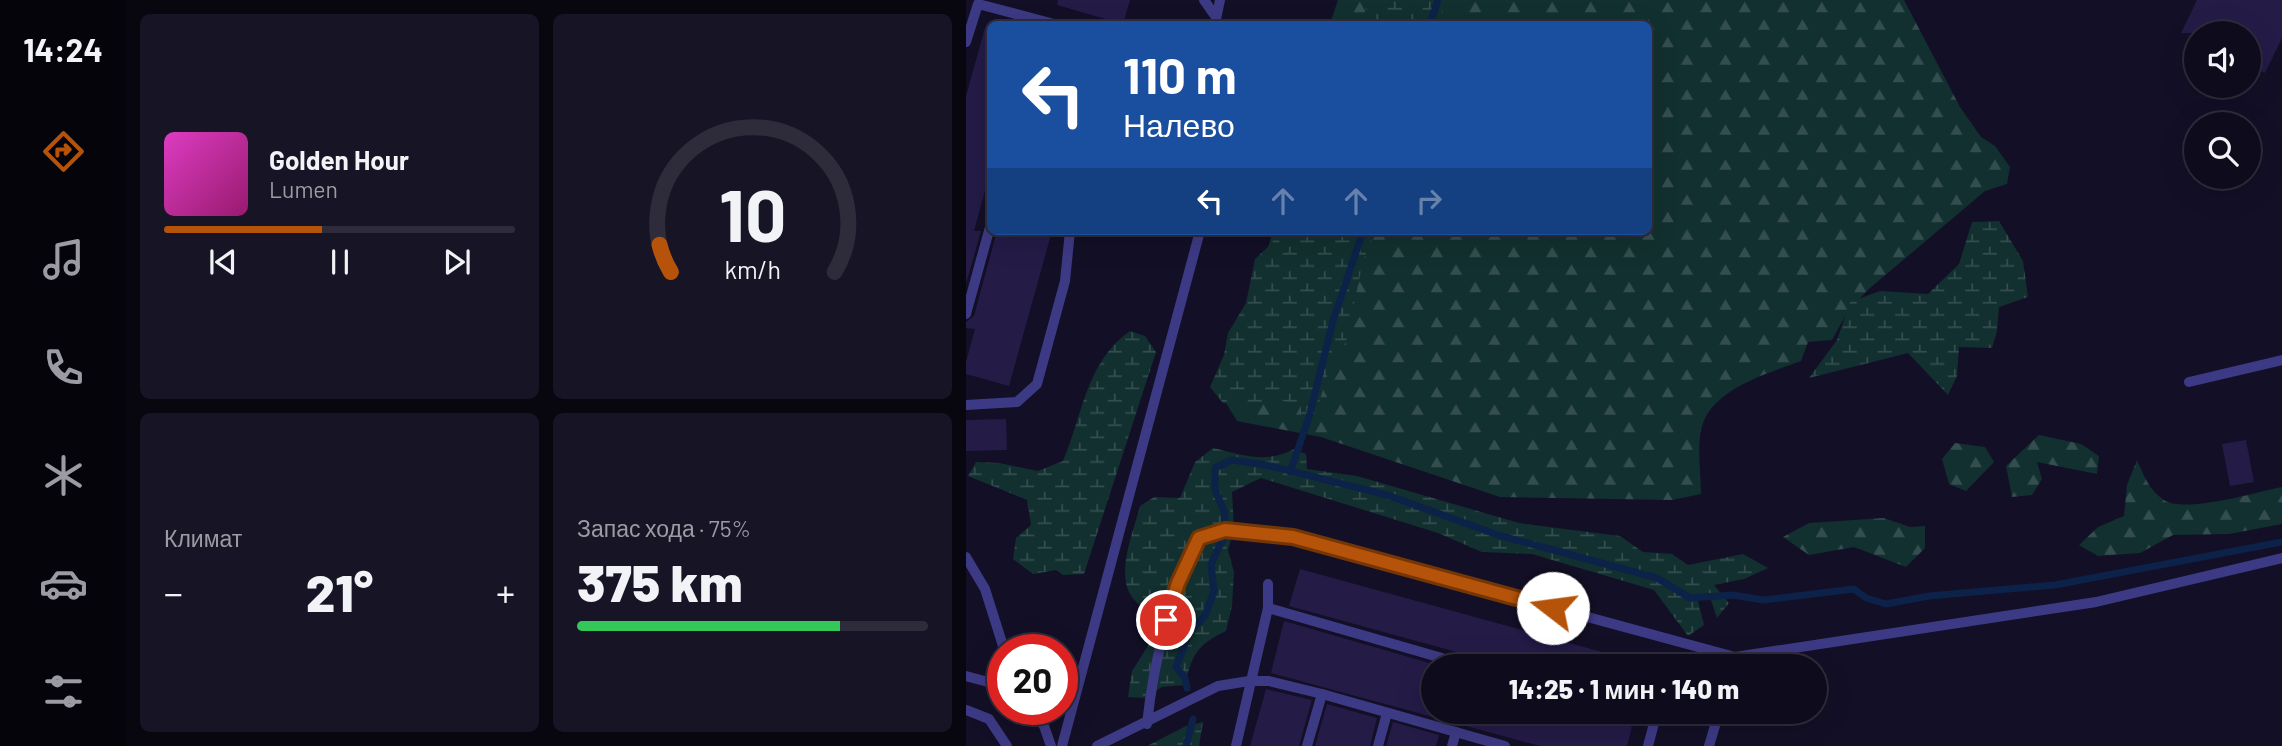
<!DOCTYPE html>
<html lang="ru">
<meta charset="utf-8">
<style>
body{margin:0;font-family:Barlow,sans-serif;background:#171425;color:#f1f3f6;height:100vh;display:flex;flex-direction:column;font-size:26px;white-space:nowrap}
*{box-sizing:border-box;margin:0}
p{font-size:23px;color:#9b9ba3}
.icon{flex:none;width:38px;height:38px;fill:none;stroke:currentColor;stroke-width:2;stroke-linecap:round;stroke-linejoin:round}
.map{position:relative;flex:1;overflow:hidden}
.drawer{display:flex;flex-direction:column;gap:14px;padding:14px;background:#08060f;width:840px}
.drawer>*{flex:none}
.top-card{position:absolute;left:21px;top:21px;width:665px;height:214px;border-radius:10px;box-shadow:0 7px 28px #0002,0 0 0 2px #2e2b3b;background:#1a4fa0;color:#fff;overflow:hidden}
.fabs{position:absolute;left:1218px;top:21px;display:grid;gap:14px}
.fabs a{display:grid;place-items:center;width:77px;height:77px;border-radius:50%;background:#0e0b1c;box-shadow:0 7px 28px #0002,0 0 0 2px #2e2b3b;font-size:35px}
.speed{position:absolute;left:21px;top:634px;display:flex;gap:14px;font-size:35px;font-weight:700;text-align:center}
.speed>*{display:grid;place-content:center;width:91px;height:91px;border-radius:50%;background:#0e0b1c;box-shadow:0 7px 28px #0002,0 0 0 2px #2e2b3b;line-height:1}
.speed .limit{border:10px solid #d22;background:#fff;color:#111}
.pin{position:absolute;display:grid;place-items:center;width:60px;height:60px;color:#fff;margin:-30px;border:4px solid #fff;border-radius:50%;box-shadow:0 2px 7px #0007}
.me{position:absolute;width:77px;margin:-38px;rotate:285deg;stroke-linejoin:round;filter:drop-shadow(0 0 5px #0008)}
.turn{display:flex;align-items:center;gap:24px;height:147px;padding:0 21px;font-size:32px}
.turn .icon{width:91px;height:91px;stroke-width:2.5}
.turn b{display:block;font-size:49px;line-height:60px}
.lanes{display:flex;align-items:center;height:66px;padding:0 21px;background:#0003;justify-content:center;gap:35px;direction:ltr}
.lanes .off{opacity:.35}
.big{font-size:52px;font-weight:800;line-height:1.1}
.drawer .tile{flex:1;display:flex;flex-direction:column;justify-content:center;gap:10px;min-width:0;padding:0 24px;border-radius:10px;background:#171425}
.drawer .dial{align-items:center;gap:0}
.dial svg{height:182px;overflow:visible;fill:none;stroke:#2e2b3b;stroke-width:7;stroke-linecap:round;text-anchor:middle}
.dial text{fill:#f1f3f6;stroke:none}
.song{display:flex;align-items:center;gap:21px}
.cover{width:84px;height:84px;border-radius:10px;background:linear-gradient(135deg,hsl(310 70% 55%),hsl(320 70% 35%))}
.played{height:7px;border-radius:4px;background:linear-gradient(90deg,#b45309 45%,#2e2b3b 45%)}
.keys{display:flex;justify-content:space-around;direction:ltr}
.heat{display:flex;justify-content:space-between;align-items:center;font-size:38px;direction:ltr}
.charge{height:10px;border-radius:5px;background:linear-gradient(90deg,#34c759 75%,#2e2b3b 0)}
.drawer .tiles{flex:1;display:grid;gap:14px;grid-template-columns:repeat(2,1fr)}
.trip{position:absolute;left:455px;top:654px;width:406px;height:70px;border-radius:35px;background:#0e0b1c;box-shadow:0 7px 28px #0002,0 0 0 2px #2e2b3b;font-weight:800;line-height:70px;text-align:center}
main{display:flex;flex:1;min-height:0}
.tab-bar{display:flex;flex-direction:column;width:126px;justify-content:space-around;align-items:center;background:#06040b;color:#9b9ba3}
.tab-bar .icon{width:49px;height:49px}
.tab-bar .active{color:#b45309}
.tab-bar b{font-size:32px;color:#f1f3f6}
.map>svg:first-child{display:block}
</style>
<main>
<nav class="tab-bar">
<b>14:24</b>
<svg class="icon active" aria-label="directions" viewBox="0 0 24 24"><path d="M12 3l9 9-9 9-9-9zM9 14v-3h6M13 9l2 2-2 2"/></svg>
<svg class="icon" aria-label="music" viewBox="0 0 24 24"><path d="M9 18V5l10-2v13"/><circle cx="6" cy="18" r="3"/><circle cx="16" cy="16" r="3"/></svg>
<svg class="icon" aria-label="phone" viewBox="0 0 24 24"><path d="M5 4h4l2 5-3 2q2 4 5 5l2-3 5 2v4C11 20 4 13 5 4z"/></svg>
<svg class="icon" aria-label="climate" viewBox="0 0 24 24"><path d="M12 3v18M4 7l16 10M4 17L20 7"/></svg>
<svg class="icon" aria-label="car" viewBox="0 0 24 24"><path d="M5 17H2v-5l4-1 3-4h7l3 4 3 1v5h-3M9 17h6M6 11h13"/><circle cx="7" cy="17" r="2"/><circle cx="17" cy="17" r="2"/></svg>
<svg class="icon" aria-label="filters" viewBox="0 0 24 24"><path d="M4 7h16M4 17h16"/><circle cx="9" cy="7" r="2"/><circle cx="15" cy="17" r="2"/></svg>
</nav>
<section class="drawer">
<div class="tiles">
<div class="tile">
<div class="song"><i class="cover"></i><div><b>Golden Hour</b><p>Lumen</p></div></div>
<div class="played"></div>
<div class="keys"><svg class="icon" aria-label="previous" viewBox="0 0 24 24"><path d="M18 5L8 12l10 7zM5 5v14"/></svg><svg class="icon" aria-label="pause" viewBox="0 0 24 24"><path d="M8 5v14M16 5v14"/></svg><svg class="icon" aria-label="next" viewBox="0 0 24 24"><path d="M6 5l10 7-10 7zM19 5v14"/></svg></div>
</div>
<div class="tile dial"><svg viewBox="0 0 100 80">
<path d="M14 69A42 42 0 1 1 86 69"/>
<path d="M14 69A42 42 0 0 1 9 57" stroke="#b45309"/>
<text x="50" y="56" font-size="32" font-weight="700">10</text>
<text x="50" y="72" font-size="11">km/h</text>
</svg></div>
<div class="tile"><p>Климат</p>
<div class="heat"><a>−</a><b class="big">21°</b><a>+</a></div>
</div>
<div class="tile"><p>Запас хода · 75%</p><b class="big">375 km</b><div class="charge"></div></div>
</div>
</section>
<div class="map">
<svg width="1316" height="746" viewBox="0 0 1316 746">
<defs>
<pattern id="forest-firs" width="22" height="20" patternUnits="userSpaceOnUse" patternTransform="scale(1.75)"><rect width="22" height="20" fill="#12302f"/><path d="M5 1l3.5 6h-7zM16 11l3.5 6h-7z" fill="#344d4e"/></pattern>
<pattern id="wetland-marsh" width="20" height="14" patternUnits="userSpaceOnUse" patternTransform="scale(1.75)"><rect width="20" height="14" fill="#12302f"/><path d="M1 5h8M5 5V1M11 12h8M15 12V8" fill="none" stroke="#344d4e"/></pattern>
</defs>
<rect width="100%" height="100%" fill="#130f26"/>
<g fill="url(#forest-firs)">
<path d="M372,0h566l56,107 21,30 14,9 15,21 -3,17 -22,7 -115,97 -21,21 -17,31 -24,2 -7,19c-33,12 -85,27 -98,62 -7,19 -2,50 -2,71l-29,6 -172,-3 -179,-60 -84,-16 -11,-18 10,-49 37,-123h375v-207h-318z"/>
<path d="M1073,435l42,9 18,12 -2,18 -60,-12 5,17 -10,16 -20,2 -6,-31z"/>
<path d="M989,443l30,4 9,15 -28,29 -17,-7 -7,-25z"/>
<path d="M1171,460c7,16 12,30 27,40 20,14 93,-8 118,-13v37l-53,10 -56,1 -33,18 -42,3 -19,-11 19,-18 26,-11 3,-31z"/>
<path d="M918,518l26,9 15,-1v22l-19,19 -52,-20 -45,8 -26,-18 26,-14z"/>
</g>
<g fill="url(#wetland-marsh)">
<path d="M402,0h76l-5,24h-77z"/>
<path d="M1033,221l24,40 5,36 -29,10 -2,24 -5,17 -33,-1 -2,29 -9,19 -40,-42 -99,25 28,-38 13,-38 30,-11 48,3 31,-30 13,-42z"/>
<path d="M311,231h98l-12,30 -17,81 -17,28 -15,49 -13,-1v-14l-31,-5 -17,6 -30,-2 -13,-16 14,-32 4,-22 18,-30 9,-44 17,-16z"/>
<path d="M164,331l15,5 11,16 -72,222 -21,1 -7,-5 -23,4 -20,-15 3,-21 15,-13 -4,-25 -59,-24 8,-14 23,1 39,8 25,-10c20,-47 23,-99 67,-130z"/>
<path d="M247,448c30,7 53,16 81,1l12,5 1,15 50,7 162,47 101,13 23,16 29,2 16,11 55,-11 25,14 -24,11 -30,6 15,18 -12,15 -7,-21 -12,4 6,24 -16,11 -34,-46 -122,-36 -50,-2 -44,-19 -177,-55 -29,14 2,37 -6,21 6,22 -2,34 -6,25c-29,14 -34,23 -41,54l-23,2 -18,11 -16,-1 4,-26 21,-33 -1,-22c-9,-8 -22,-17 -25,-29 -7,-25 7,-57 13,-81l14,-9 26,1 15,-36z"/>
<path d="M237,722l-4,24h-52l39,-20z"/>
</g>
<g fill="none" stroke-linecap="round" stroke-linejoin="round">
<g stroke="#0c2248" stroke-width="7">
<path d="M464,24l8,-24"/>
<path d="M324,472l19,-55 24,-96 30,-90"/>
<path d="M221,688l-2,-10 -9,-11 14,-36 15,-15 9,-25 -3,-27 12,-25 2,-26 -10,-23v-22l17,-8 34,5 121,30 114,41 156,42 33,20 43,-3 30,5 91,-11 12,9 20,6 43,-8 126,-11 227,-43"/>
<path d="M220,746l7,-27"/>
</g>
</g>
<g fill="#241b47">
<path d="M92,0h72l-7,24 -66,-19z"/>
<path d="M1231,0h85v38l-17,35 -16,-7v-33h-68z"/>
<path d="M19,28l5,1v143l-16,59h7l-15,53v-188z"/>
<path d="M31,231h55l-43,155 -43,-12v-12l9,-33 -9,-1v-6l8,-6z"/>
<path d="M40,419l1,31 -41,1v-31z"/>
<path d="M1280,440l8,42 -24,4 -8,-42z"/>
<path d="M334,569l335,92 -1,6h-123l-222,-61z"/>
<path d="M318,621l149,43v48h150l49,15 -5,19h-87l-269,-73z"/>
<path d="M300,689l46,11 -13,46h-49z"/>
<path d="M361,704l50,14 -7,28h-55z"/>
<path d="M427,722l46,13 -3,11h-50z"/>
</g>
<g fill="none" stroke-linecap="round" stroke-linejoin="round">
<g stroke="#3d3a85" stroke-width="10">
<path d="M238,0l12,17"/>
<path d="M249,24l5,-24"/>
<path d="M0,42l12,-38 76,20"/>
<path d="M0,314l24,-87"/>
<path d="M1223,382l93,-22"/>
<path d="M0,405l51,-3 20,-18 28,-103 5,-50"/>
<path d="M0,557l19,32 19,60"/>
<path d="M302,608l205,59"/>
<path d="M766,667l3,-10 361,-55 186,-44"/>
<path d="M0,676l37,10"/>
<path d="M66,709l12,17 7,20"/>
<path d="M0,710l23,9 18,27"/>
<path d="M667,712l22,7"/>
<path d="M181,724c7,-67 23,-125 52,-186l26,-8 68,7 442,120"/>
<path d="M96,746l138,-515"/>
<path d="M131,746l121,-60 31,-5h20l53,13 183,52"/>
<path d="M270,746l32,-138v-24"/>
<path d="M341,746l15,-52"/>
<path d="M412,746l9,-33"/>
<path d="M486,746l4,-14"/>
<path d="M682,746l9,-34"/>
<path d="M743,746l10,-34"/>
</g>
</g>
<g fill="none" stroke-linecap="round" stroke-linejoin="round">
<defs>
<path id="route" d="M200,620l12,-37 21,-45 26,-8 68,7 260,71"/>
</defs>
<use href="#route" stroke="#753606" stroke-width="18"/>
<use href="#route" stroke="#b45309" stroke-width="12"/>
</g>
</svg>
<div class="fabs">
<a><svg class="icon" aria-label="sound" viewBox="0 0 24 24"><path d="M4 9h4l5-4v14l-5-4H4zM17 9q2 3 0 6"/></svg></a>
<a><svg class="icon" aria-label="search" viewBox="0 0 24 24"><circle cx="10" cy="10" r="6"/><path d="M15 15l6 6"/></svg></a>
</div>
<div class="speed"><div class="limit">20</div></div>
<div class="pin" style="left:200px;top:620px;background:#d93025"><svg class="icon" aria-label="arrive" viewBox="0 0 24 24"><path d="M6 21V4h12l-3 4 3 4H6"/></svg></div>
<svg class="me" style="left:587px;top:608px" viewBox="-20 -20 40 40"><circle r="19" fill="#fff"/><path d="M0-13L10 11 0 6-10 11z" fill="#b45309"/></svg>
<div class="trip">14:25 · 1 мин · 140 m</div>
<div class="top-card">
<div class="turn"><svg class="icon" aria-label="left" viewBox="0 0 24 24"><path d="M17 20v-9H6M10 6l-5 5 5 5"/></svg><div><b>110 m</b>Налево</div></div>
<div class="lanes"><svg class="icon" aria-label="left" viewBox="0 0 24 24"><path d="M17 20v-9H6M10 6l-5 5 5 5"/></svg><svg class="icon off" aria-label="ahead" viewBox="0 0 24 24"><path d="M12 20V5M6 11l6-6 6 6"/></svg><svg class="icon off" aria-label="ahead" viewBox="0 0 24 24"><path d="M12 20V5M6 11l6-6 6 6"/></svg><svg class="icon off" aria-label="right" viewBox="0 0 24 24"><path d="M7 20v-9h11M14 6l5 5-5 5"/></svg></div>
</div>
</div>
</main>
